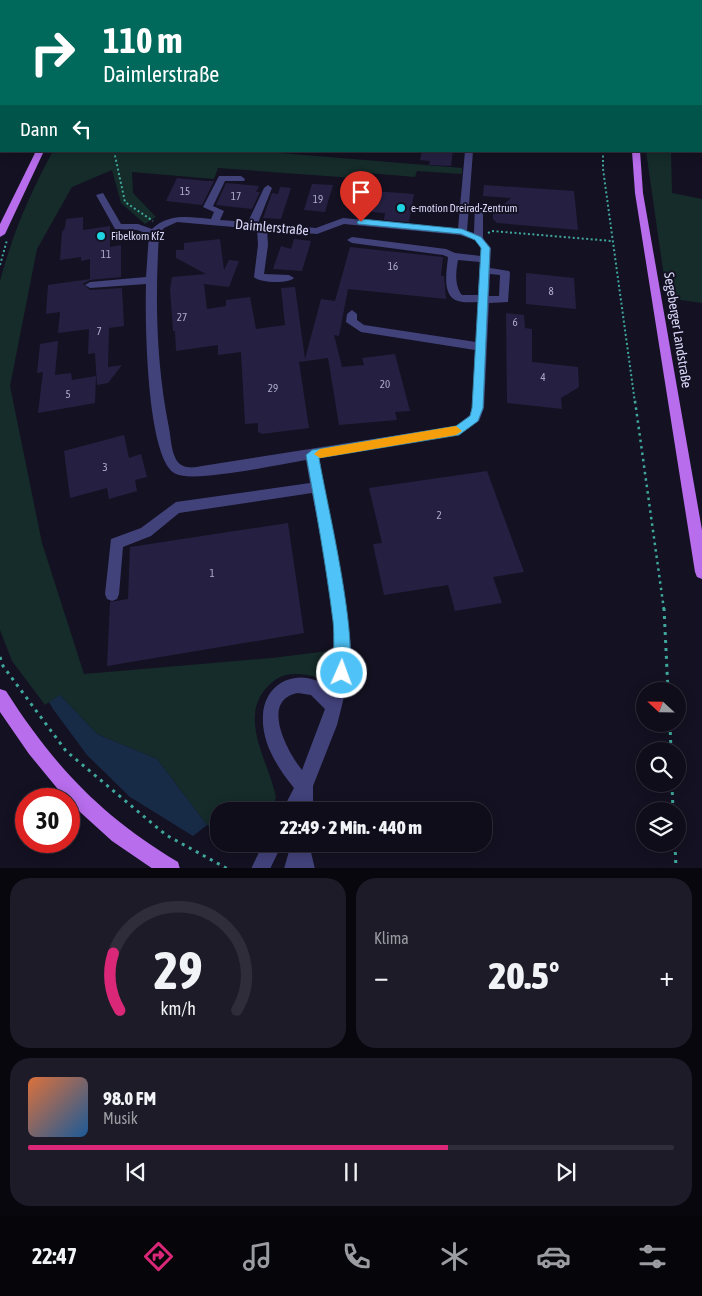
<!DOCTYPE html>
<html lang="de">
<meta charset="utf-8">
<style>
body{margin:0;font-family:"Asap Condensed",sans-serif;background:#1d1b27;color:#f1f3f6;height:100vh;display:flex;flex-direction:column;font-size:19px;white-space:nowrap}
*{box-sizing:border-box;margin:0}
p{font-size:16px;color:#9b9ca2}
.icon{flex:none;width:28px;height:28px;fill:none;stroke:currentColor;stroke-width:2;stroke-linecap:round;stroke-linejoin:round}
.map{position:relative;height:868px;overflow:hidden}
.details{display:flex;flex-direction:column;gap:10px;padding:10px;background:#08070e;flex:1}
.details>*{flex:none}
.banner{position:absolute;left:0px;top:0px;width:702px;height:152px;box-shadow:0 2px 12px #0003,0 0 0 1px #2f2d39;background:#00695c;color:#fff;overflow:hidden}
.needle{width:32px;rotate:292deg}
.buttons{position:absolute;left:636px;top:682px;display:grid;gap:10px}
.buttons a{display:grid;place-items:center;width:50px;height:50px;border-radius:50%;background:#0f0d1a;box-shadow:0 2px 12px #0003,0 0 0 1px #2f2d39;font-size:25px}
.speed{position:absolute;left:15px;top:788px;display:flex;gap:10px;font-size:25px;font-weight:700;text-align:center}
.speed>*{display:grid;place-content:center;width:65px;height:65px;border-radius:50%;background:#0f0d1a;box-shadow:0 2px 12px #0003,0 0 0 1px #2f2d39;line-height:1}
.speed .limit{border:8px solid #d22;background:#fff;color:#111}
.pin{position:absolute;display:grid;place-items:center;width:42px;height:42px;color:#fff;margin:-51px -21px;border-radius:50% 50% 50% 0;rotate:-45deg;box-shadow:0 0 5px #0007}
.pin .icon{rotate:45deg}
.me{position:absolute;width:55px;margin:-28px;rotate:2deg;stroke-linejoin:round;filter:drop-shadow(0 0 4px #0008)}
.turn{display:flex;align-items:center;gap:18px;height:105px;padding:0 20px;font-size:22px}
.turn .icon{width:65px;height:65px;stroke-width:2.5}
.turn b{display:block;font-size:35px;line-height:42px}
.then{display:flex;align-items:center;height:48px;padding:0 20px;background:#0003;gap:10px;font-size:19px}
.big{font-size:38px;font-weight:800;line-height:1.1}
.details .card{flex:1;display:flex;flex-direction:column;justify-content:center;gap:8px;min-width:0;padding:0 18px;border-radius:20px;background:#1d1b27}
.details .dial{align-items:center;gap:0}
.dial svg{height:130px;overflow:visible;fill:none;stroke:#2f2d39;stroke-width:7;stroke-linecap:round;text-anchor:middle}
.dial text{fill:#f1f3f6;stroke:none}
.song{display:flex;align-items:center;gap:15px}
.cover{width:60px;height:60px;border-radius:8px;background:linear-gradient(135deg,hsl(20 70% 55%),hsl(210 70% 35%))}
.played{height:5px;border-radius:2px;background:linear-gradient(90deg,#db2777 65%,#2f2d39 65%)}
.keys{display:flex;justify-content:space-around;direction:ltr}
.heat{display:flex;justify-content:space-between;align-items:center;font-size:28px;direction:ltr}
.details .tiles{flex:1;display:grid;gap:10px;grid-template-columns:1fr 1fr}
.card:last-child{grid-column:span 2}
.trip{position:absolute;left:210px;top:802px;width:282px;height:50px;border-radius:20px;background:#0f0d1a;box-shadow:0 2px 12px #0003,0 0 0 1px #2f2d39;font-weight:800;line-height:50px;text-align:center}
.menu{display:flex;height:80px;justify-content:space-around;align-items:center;background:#06050a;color:#9b9ca2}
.menu .icon{width:35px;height:35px}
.menu .selected{color:#db2777}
.menu b{font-size:22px;color:#f1f3f6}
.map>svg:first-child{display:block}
</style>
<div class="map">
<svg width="702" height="869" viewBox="0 0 702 869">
<rect width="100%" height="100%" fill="#141122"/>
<g fill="#152c2a">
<path d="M53,151h203l206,17v6l-45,-3 -2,6 -59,-5 -2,6 -136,-10 -4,11 -82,-7 1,21 23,24 -11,7 -24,-21 -9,-33 -40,17 -35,62 -27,137 32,157 42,131 188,-16 56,-7 -5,27c-21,-4 -38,-9 -54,7 -33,32 1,78 7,113l-6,13h-51v22l-12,-8 -50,-66 -60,-25 -37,-39 -15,10 -33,-44 -12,-31v-349c12,-46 30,-88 53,-130z"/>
<path d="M646,151h25l1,42 30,6v104l-35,-5z"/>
</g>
<path fill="#172b47" d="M60,695l37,39 60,25 50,66 -14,11 -63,-39 -43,-42 -34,-46 -4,-7z"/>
<g fill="#252041">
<path d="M422,151h31l-2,15 -22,-1 1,-4 -10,-1z"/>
<path d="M177,178l29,3h8l-12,24 -36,-4z"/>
<path d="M358,182l15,1v8l41,3 -5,28 -25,-2 1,-7 -14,-1 2,-7 -22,-2z"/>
<path d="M226,183l33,3 -3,6h4l-8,17 -36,-4z"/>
<path d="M312,184l21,1 -8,27 -21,-2z"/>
<path d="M484,185l90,6 4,39 -81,-7 -4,-4v-5l18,-16 -28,-2z"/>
<path d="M280,187l11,1 -10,31 -18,-1 9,-25 6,1z"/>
<path d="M83,217v13l27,-4v21l11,-2v32l-31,3 -7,4 7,6 32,-2 2,38 -15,2 -1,39 14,-2 -14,18 -11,2 -2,-32 -7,1 1,-25 -31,4 2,-21 -14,2 2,-29 42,-6v-20l-9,2v-4l-21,3 2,-28 3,-4 1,-9z"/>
<path d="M220,239l4,31 5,-10 10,1 -10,26 -25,-3 3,25 19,-3v-6l24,-3 6,32 29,-4 -4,-37 14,-1 10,72 16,-60 14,2 15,-54 93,10 -2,19h3l2,23 -98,-10 -9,47 -5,-1 8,32 22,-2 -2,-7 33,-4 15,57 -15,1 2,8 -58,5 -11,-67 -29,4 10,66 -47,6 -4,-2v-9l-13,1 -4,-72 -23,3v-10l-42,6 -1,-20h-2l-3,-42 2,-12 34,-3 -30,-16v-8h8v-7z"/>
<path d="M294,239l17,2 -9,30 -29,-2 8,-23 10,3z"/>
<path d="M526,273l48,5 2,31 -50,-5z"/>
<path d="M506,313l18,2 1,13 7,1v33l46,5 1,20 -18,11 1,11 -55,-6z"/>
<path d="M58,341l-3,34 16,-2 1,7 24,-4 -1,27 -57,10 5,-41 -6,1 3,-29z"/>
<path d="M124,435l5,23 12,-4 6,23 -12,3 2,11 -28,8 -2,-11 -37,10 -6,-47z"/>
<path d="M487,471l37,101 -31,5 9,26 -47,8 -7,-26 -64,10 -11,-51 9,-1 -13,-55z"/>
<path d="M288,523l16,110 -197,33 3,-64 18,-3 2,-52z"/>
</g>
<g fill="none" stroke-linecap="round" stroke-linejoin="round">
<g stroke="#3fa79c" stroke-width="2" stroke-dasharray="2 2.5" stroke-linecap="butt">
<path d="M114,151l11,51 28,19"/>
<path d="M603,151v18l32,234"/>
<path d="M488,233l4,-2 120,10"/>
<path d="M0,265l7,-25"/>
</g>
<path stroke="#3fa79c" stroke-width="2.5" stroke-dasharray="2.5 4" stroke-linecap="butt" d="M635,401l29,209"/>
<g stroke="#3fa79c" stroke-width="3" stroke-dasharray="3 5" stroke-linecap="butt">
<path d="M664,608l4,83"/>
<path d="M0,657l3,9 63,85 100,84 62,34"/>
<path d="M670,724l1,27"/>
<path d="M672,784l1,27"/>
<path d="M675,844l1,25"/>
</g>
<g fill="#42427b" fill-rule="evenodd">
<rect x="293" y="0" width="6" height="1"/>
<path d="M465,151h8l-6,80 7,2 1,-28 8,-2v35l8,10 -1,20 19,3 1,2 -2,29 -19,1 -5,105 -5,13 -20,14 -140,23 29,164 3,25 -1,26 -13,52 -24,61v25h-31l12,-23c-17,-21 -33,-46 -31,-73 2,-37 43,-49 67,-25 14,-56 -7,-139 -18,-197l-133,20 -28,23 -28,11 -4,47 -2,5 -5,2 -5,-2 -2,-5 6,-55 30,-11 35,-26 134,-19 -4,-23c-25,4 -111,23 -130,14 -30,-13 -31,-158 -30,-190l-56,4 -5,-3 5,-3 56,-5 3,-43 -12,-4 -22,-1 -19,-34 7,-2 18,31h17l14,5c17,-16 37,-12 59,-10l3,-7 -11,-5 16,-31h22l4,3 -1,2h-19l-12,25 11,5 -4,9 28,2 16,-34 4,-3 4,3 -14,35 58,5 27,-10 115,11zM177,222l80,7 1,16 -4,32c6,6 34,7 40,1l-5,-3 -25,-1 4,-29 -1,-15 50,4 27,-10 116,11 15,5 6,8v8l-26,-3 -9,-4 -94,-12 -5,3 5,3 91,12 5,2c-1,13 -7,39 10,44 6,2 14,1 20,1l-2,40 -112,-17 -7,-5v-6l-5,-4 -5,4 -1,8 15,10 114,18 -3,58 -2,7 -14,11 -254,40c-9,2 -19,3 -25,-5 -6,-9 -6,-23 -8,-33 -13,-65 -14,-129 -10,-194l5,-6zM458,260l22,2 -2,33h-16c-8,-10 -6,-24 -4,-35zM490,274l10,1 -1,21h-10zM298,693l13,2 14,14 -23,61c-14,-17 -43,-70 -4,-77z"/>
<path d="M263,844h19l-12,25h-19z"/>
<path d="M291,844h18l6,25h-31z"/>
</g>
<g fill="#b76dec" fill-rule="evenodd">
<path d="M36,151h8l-39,83 -5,3v-13z"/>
<path d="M632,151h8l3,42 59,337v49l-5,-2 -2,-5 -60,-379z"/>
<path d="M0,689l6,2c48,75 95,125 172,171l2,7h-27l-41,-28 -43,-39v-3h-3l-37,-45 -29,-42z"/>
</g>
</g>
<path fill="#4fc3f7" stroke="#337fa1" d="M361,219l101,10 19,8 9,11 -7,160 -5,13 -19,14 -140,23c7,42 42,187 28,220l-5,2 -5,-2c-5,-12 -2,-42 -4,-57 -7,-56 -17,-111 -27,-166l6,-5 144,-24 14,-10 2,-8 9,-160 -6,-8 -14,-6 -103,-10 -1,-2z"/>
<path fill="#f59e0b" d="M456,426l6,5 -6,4 -136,23 -6,-4 6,-5z"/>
<g fill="#1ed4e0" stroke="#141122" stroke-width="2">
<circle cx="401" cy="208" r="5"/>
<circle cx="101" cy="236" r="5"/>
</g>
<g text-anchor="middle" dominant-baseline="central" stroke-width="4" stroke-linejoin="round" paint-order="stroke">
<g font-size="11" fill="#adaacc">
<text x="185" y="191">15</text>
<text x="236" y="196">17</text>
<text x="318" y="199">19</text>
<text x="106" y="254">11</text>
<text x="393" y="266">16</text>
<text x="551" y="291">8</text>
<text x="182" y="317">27</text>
<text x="515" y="322">6</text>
<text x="99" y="331">7</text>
<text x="543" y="377">4</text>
<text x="385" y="384">20</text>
<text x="273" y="388">29</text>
<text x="68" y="394">5</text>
<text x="105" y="467">3</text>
<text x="439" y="515">2</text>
<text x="212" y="573">1</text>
</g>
<g font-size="11" fill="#dad8fa" stroke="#141122" text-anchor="start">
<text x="411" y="208">e-motion Dreirad-Zentrum</text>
<text x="111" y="236">Fibelkorn KfZ</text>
</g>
<g font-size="14" fill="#dad8fa" stroke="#141122">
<text transform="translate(272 227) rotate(5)">Daimlerstraße</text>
<text transform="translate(678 330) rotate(81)">Segeberger Landstraße</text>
</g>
</g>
</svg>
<div class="buttons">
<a><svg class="needle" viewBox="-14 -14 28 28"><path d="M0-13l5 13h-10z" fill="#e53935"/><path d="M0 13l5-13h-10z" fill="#9b9ca2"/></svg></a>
<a><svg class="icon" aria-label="search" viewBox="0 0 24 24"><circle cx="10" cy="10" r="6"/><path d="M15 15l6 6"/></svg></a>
<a><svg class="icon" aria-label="layers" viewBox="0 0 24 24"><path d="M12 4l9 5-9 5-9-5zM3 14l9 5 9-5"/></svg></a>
</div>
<div class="speed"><div class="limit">30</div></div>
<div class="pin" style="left:361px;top:222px;background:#d93025"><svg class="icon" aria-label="arrive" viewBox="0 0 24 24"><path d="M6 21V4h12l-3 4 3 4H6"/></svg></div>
<svg class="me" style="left:342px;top:673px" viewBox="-20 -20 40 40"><circle r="17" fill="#4fc3f7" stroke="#fff" stroke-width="3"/><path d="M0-11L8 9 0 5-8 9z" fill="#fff"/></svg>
<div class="trip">22:49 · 2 Min. · 440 m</div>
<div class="banner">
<div class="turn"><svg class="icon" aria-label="right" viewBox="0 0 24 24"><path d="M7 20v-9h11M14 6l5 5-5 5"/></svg><div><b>110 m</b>Daimlerstraße</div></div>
<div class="then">Dann<svg class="icon" aria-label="left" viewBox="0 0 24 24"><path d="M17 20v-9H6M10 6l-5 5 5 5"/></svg></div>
</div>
</div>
<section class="details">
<div class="tiles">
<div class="card dial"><svg viewBox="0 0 100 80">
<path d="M14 69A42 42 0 1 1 86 69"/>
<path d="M14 69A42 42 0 0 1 10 34" stroke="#db2777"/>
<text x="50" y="56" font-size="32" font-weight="700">29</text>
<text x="50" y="72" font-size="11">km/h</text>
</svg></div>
<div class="card"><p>Klima</p>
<div class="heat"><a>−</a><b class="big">20.5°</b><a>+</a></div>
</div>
<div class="card">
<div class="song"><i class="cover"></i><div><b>98.0 FM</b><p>Musik</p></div></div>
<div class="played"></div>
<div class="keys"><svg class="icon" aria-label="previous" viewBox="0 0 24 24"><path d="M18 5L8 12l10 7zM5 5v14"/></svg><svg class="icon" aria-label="pause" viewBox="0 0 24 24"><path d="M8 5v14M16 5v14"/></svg><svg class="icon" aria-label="next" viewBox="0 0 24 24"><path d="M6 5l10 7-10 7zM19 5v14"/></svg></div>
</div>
</div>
</section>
<nav class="menu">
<b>22:47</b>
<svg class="icon selected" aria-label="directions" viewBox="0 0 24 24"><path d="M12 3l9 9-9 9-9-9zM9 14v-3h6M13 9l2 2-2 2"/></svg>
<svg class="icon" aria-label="music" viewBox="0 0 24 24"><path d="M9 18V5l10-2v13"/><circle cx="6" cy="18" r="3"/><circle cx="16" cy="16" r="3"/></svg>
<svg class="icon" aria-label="phone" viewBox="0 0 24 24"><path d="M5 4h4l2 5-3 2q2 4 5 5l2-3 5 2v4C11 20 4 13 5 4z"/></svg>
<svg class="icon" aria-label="climate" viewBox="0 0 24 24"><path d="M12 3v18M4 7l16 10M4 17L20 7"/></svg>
<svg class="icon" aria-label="car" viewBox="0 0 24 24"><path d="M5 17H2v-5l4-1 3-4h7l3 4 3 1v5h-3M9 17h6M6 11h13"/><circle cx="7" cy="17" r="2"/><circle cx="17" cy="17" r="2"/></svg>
<svg class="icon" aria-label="filters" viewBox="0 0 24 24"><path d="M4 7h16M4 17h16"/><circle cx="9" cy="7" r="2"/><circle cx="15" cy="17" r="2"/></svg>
</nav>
